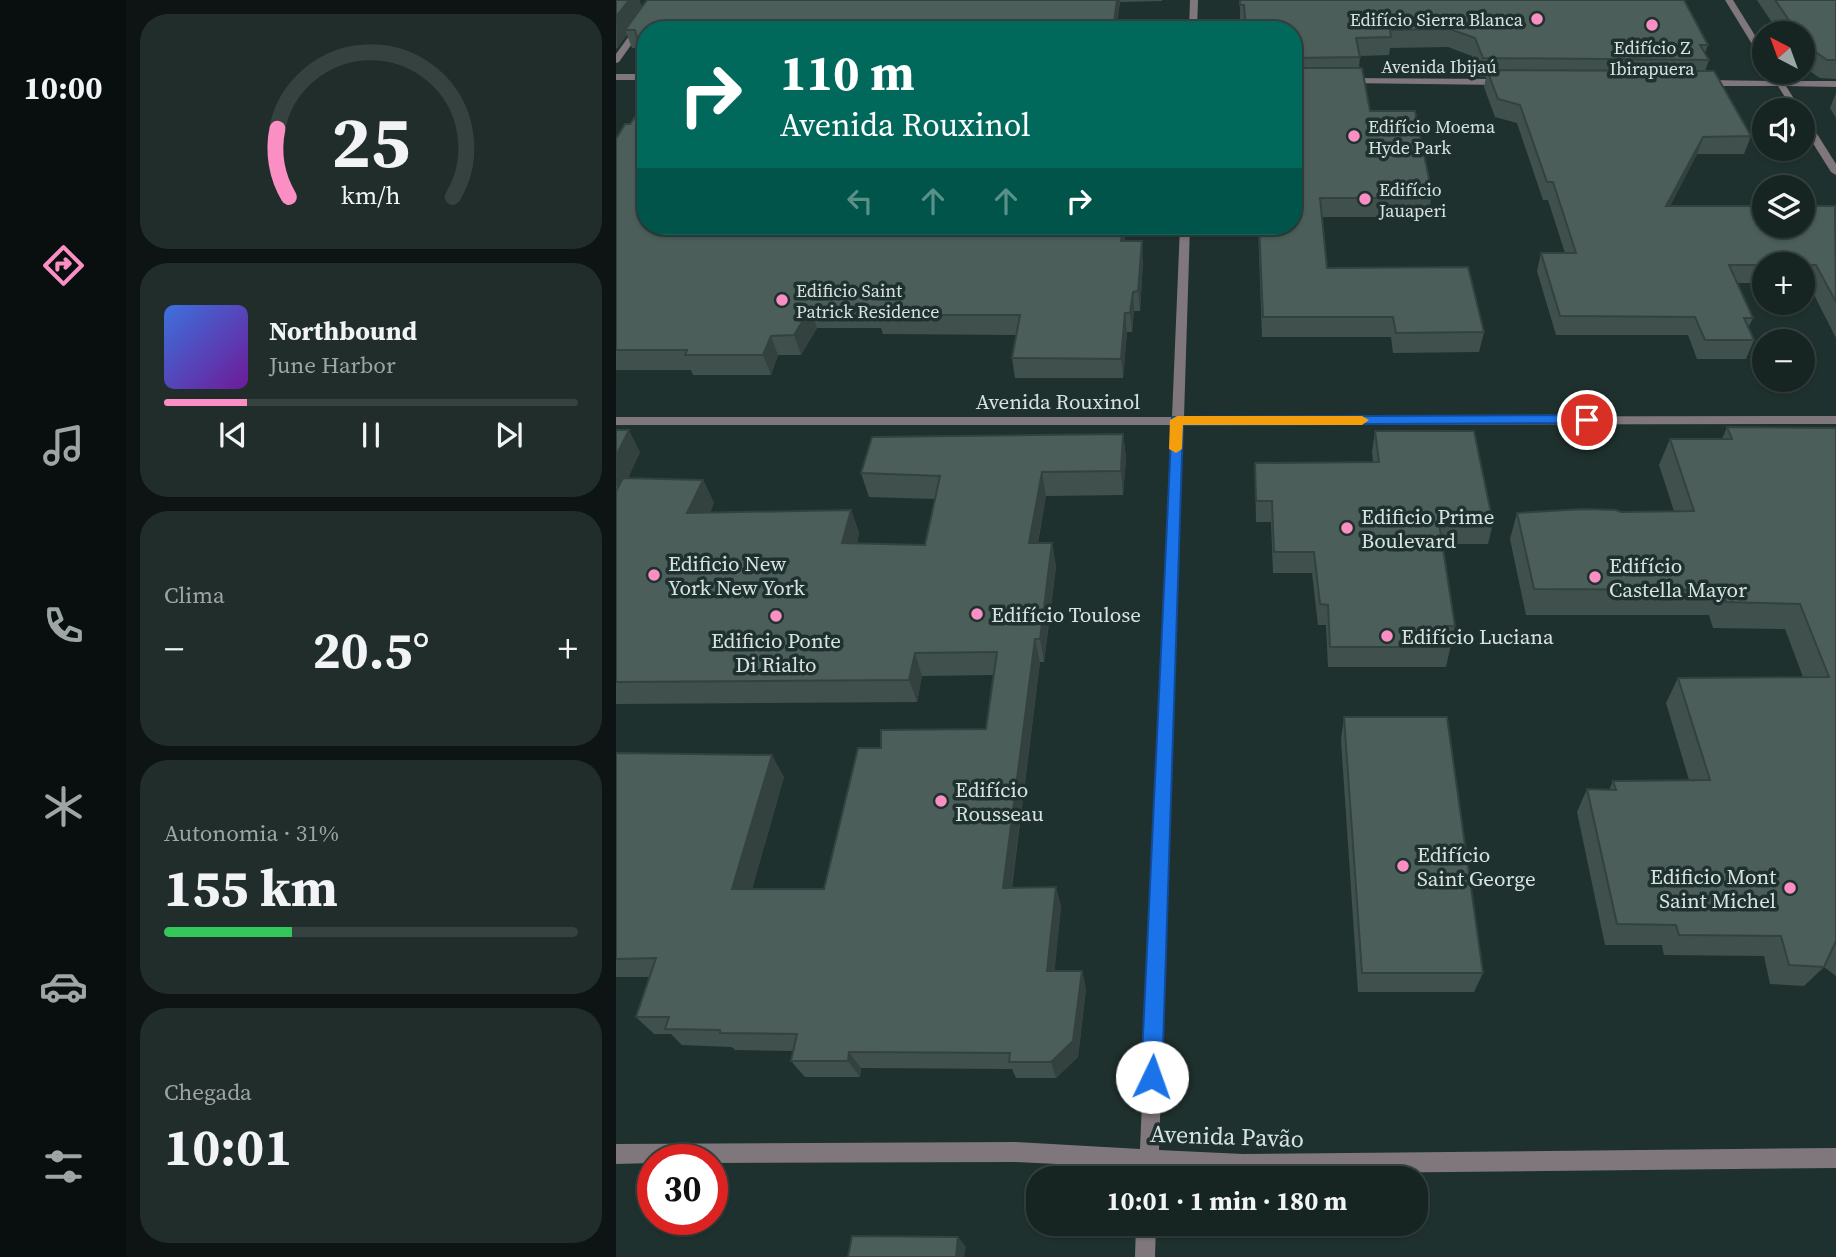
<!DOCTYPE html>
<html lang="pt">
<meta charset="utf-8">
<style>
body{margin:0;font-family:"Source Serif 4",serif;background:#202d2a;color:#f1f3f6;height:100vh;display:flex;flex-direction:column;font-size:26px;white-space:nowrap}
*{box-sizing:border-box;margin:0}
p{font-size:23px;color:#9ea5a5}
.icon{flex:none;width:38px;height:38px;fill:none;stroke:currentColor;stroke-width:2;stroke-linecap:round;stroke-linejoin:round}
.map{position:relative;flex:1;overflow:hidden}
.drawer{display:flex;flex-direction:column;gap:14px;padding:14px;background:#0d1413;width:490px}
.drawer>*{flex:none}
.top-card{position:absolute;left:21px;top:21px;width:665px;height:214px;border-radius:28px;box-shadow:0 2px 5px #0004,0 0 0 2px #364240;background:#00695c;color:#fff;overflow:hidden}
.needle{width:46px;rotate:319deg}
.controls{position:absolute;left:1136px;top:21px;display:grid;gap:14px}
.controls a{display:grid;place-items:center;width:63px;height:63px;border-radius:50%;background:#172522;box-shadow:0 2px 5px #0004,0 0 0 2px #364240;font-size:35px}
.speed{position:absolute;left:21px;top:1144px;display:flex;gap:14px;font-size:35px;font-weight:700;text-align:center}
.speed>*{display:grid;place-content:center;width:91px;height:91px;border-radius:50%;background:#172522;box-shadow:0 2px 5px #0004,0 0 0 2px #364240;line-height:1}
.speed .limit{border:10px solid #d22;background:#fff;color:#111}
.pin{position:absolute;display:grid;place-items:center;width:60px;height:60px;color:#fff;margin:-30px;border:4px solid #fff;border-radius:50%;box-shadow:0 2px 7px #0007}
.me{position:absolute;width:77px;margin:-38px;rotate:3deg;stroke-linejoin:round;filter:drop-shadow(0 0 5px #0008)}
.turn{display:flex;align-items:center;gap:24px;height:147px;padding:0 28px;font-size:32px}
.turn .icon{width:91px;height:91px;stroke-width:2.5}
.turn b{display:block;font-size:49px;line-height:60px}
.lanes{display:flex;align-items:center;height:66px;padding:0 28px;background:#0003;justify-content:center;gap:35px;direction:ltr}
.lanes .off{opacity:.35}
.big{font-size:52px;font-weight:700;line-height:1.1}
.drawer .widget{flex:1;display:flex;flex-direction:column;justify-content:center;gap:10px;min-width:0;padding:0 24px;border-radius:28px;background:#202d2a}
.drawer .dial{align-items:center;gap:0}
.dial svg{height:182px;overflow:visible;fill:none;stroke:#364240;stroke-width:7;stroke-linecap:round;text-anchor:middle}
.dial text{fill:#f1f3f6;stroke:none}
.song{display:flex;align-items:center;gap:21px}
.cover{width:84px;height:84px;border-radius:10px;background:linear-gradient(135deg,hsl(220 70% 55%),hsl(280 70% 35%))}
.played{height:7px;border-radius:4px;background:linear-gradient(90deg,#fb8fc4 20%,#364240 20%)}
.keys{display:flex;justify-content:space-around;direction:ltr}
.heat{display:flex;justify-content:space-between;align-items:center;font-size:38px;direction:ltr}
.charge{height:10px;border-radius:5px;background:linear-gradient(90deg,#34c759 31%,#364240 0)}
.trip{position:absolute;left:410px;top:1166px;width:402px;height:70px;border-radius:28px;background:#172522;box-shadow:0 2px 5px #0004,0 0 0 2px #364240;font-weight:700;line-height:70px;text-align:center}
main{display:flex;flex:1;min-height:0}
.tab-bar{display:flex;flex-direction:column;width:126px;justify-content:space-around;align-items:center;background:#090f0e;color:#9ea5a5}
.tab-bar .icon{width:49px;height:49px}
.tab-bar .selected{color:#fb8fc4}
.tab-bar b{font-size:32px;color:#f1f3f6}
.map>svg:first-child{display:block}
</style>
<main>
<nav class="tab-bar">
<b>10:00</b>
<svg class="icon selected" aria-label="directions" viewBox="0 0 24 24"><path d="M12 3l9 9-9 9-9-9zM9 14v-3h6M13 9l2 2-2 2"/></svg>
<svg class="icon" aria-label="music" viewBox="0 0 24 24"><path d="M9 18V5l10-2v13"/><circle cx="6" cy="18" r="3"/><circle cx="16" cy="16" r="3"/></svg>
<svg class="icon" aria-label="phone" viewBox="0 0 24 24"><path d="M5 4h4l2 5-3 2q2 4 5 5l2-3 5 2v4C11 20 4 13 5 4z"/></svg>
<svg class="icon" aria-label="climate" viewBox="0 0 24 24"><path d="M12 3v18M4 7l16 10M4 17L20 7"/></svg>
<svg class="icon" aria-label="car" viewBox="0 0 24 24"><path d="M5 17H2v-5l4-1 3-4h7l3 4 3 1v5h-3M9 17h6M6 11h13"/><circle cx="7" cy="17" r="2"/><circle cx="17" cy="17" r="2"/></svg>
<svg class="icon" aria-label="filters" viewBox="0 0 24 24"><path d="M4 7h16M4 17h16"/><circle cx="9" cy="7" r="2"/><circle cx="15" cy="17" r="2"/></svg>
</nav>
<section class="drawer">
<div class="widget dial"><svg viewBox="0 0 100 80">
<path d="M14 69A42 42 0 1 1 86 69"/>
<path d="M14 69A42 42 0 0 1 9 39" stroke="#fb8fc4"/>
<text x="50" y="56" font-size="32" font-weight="700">25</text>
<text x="50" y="72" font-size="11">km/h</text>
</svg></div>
<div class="widget">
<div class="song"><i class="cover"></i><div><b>Northbound</b><p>June Harbor</p></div></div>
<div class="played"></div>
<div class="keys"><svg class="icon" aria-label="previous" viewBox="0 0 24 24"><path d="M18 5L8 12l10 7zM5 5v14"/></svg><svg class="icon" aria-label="pause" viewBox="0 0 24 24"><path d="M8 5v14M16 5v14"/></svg><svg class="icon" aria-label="next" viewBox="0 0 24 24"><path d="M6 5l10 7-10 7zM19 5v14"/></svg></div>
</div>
<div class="widget"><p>Clima</p>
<div class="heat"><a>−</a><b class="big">20.5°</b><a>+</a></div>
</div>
<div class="widget"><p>Autonomia · 31%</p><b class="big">155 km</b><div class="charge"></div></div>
<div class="widget"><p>Chegada</p><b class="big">10:01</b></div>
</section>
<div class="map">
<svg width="1220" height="1257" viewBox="0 0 1220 1257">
<rect width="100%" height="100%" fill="#1f312e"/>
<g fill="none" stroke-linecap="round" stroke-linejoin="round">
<g fill="#7f777b" fill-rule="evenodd">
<path d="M39,0h8l-44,62 -3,1v-9z"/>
<path d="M574,0h8l-1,30h-8z"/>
<path d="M1109,0h8l31,50v10l-4,-3z"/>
<path d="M1153,72h8l6,9h53v6l-50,-1 15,24h-8l-15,-24h-74l-4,-3 4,-3 70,1z"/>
<rect x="0" y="74" width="30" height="6"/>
<path d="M731,78l155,1 4,3 -4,3 -158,-2 -1,-2z"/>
<path d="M1186,115l5,3 29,46v11l-5,-3 -29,-46z"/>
<path d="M564,226h10l-6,191 652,-1v8l-653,1 -24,725 84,4 593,-6v20l-593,6 -85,-5v9h-20l1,-10 -124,-6 -303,1v-3h-59v3l-37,1v-20l399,-2 125,7 31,-724h-555v-8h556z"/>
<path d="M520,1223h20l-1,34h-20z"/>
</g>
</g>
<g fill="#40514d">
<path d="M0,0h23l3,7 5,-7h515v1l-42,1 -4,28h-470v33l-6,-15h-8l-5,-13 -11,14z"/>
<path d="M624,0l468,45 -3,8 4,7 -4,11 46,65 -7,18h-47l-27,52 166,1v131l-28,-55h-6v-19h-38v19h-27l16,35 -5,10 6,12 -8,19h-49l-9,-24h-132l-19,-64 4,-18h24l-17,-53h-5l-26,-77 -22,-6 -11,-30 2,-10h-7l-7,-21 -24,-9 -58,1 -1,7 -29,1 -1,12 11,43 62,82 -3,19h-38v5h-69l5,51 157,64 -5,20 -86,1 -2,-16h-129l-4,-111h35v-196h-49v-7h-4z"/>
<path d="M1141,0h79v79l-16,-1 -18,-12v-33h-23z"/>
<path d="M1220,93v25l-6,-10z"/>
<path d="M14,124l16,102h479v15l18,19 -3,51h-6l-2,21h-5l-4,46h-108l-3,-20 4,-23 -133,-1 -2,-6h-64l-16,27h-23l-7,20h-78l-2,-5h-75v-231z"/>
<path d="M1111,427l109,1v548l-12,-9 -20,19 -34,-2 -6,-28 -100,-1 -2,-10h-57l-28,-133 10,-23 22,1 4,-9 76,-1 -23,-77 12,-25 125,-1 -18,-48 -72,-1 -4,-13h-183l-16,-76 7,-26 157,-2 -15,-46 11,-26h52z"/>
<path d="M0,430l24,22 -12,26 75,2 11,23 -4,10 141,-3 8,23 -2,11 68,1 10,-46 -66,-2 -8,-24 262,-39 3,24 -3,37 -77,1 -8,47h14l4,24 -12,95h-4l-28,226 44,-1 5,20 -7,64h28l4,18 -8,68 -22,21h-40l-4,-9 -151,-1 -1,9h-55l-14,-16 2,-10 -58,-1 -3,-3 -50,-2 -11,-11h-17l-18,-17 13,-40h-33v-224l168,24 -32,112h72l57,-141 105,-19 8,-54 -72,1 -5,26 -301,2z"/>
<path d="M759,431l118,92 -5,21h-45l12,82 -9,41h-118l-2,-42h-8l-6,-52h-39l-2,-51h-15l-1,-59 118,-1 -1,-10z"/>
<path d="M728,717l139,256 -9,19h-116l-17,-252z"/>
</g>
<g fill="#34423f">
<path d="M2,0h21l5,11 -19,19 2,5 -10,14 -1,-32z"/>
<path d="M501,0h3l-4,30h-3z"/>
<path d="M1087,137l-6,17 -37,70 6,-18z"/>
<path d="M507,226h2l1,6 -3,28 -2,-19z"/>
<path d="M526,241l1,19 -3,51 -2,-20z"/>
<path d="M517,292l1,19 -2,21 -2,-19z"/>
<path d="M194,309l7,19 -16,27 -7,-20z"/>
<path d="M509,313l2,19 -4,46 -2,-19z"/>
<path d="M155,336l7,19 -7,20 -8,-20z"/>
<path d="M13,430l11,22 -19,41 -5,-8v-29z"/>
<path d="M507,434l3,24 -3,37 -2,-24z"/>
<path d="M426,472l4,24 -13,71 -4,-24z"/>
<path d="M87,480l11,23 -15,34 -12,-24z"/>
<path d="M235,510l8,23 -9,34 -8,-24z"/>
<path d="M436,543l4,24 -12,95 -4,-23z"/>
<path d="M419,639l5,23 -31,245 -6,-19z"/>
<path d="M299,653l7,23 -5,26 -8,-22z"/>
<path d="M156,755l12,22 -38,132 -14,-20z"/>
<path d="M440,887l5,20 -8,81 -6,-17z"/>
<path d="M466,971l4,18 -8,68 -22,21 -5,-16z"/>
<path d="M233,1052l12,16 -1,9 -12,-16z"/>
<path d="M342,1237l8,10 -2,10h-8z"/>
</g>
<g fill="#4b5e5a" stroke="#34423f" stroke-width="2">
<path d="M0,0h13l-13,17z"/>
<path d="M31,0h470l-4,30h-467v23l-6,-5 -5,-18h-10z"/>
<path d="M624,0h444l24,45h-8l9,15 -226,-2 -8,-20 -25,-9 -60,1 1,7 -35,1 4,19 -67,1v-28h-47l-2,-25h-4z"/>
<path d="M1159,0h61v60h-9l-21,-15 -4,-5v-7h-4z"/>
<path d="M677,68h69l8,43h45l17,82h-40l1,5h-73l7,70 141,-1 16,65 -88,1 -3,-16h-130l-4,-91h34z"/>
<path d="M871,70l227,1 37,65 -48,1 -37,69h98v20h38v-20h33l1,96 -20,-37h-87l24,53h-9l10,22h-49l-10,-23 -135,-1 -19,-63h35l-23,-71h-6l-27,-77 -22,-6z"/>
<path d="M30,101v125h477l-2,15h21l-4,50 -5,1 -3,21h-5l-4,46 -109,-1 8,-43h-142l2,-7 -70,1 -16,26 -23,1 -8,19h-78l2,-5h-71v-211l9,-15h5z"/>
<path d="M1111,427l109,1v513l-12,26 -35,-2 -8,-29 -102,-1 -3,-10 -59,-1 -30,-135 29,1 -3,-9 97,-1 -32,-102 151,-1 -29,-73 -74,-2 -4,-12 -188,-1 -17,-76 67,-4 32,1 5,2 73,-1 -24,-72h62z"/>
<path d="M0,430h13l-13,26z"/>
<path d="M759,431h99l19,92h-54l16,103h-8l4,21h-121l-2,-42 -8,-1 -6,-52h-40l-2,-51h-16l-1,-38 124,-1z"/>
<path d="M507,434l-2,37 -79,1 -13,71h23l-12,96h-5l-32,249 53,-1 -9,84h35l-9,70 -22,21h-42l1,-9 -161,-1 -1,9h-57l6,-27 -77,-1v-3l-55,-1 4,-12h-33l20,-59 -40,1v-206l156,2 -40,134h92l34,-141h23v-18l105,-1 11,-77 -82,1 -6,27 -293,2v-191l7,-13 80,2 -16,33 164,-3 -9,33 83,2 15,-69 -79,-3 11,-36z"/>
<path d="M728,717h103l36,256h-121z"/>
<path d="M236,1236l106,1 -2,20h-108z"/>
</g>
<path fill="#1a73e8" stroke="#114b97" stroke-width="2" d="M971,415l7,5 -2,3 -409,2 -21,652 -3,8 -7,3 -8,-3 -3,-8 31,-660z"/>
<path fill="#f59e0b" d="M561,416h185l7,4 -7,5h-179l-1,24 -6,4 -7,-4 1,-29z"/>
<g fill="#fb8fc4" stroke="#1f312e" stroke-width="2.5">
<circle cx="921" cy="19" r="7"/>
<circle cx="1036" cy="25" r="7"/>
<circle cx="738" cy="136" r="7"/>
<circle cx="749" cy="199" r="7"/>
<circle cx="166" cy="300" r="7"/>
<circle cx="731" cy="528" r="7"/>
<circle cx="38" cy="575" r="7"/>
<circle cx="979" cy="577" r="7"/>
<circle cx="361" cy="614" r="7"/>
<circle cx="160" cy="616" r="7"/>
<circle cx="771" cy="636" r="7"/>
<circle cx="325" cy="801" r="7"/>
<circle cx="787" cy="866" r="7"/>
<circle cx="1174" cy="888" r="7"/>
</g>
<g text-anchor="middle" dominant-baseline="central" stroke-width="7" stroke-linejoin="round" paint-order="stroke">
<g font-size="18" fill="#d8e3e1" stroke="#1f312e" text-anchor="start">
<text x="907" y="19" text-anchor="end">Edifício Sierra Blanca</text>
<text x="1036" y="47" text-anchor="middle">Edifício Z<tspan x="1036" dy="21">Ibirapuera</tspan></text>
<text x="752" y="126">Edifício Moema<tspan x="752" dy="21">Hyde Park</tspan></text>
<text x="763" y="189">Edifício<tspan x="763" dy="21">Jauaperi</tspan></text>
<text x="180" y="290">Edificio Saint<tspan x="180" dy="21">Patrick Residence</tspan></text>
</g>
<g font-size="18" fill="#d8e3e1" stroke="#1f312e">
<text x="823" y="66">Avenida Ibijaú</text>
</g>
<g font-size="21" fill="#d8e3e1" stroke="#1f312e">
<text x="442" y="401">Avenida Rouxinol</text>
</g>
<g font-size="21" fill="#d8e3e1" stroke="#1f312e" text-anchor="start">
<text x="745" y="516">Edificio Prime<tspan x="745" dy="24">Boulevard</tspan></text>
<text x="52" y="563">Edificio New<tspan x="52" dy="24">York New York</tspan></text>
<text x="993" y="565">Edifício<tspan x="993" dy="24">Castella Mayor</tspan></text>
<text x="375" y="614">Edifício Toulose</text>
<text x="785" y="636">Edifício Luciana</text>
<text x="160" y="640" text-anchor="middle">Edificio Ponte<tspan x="160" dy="24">Di Rialto</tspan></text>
<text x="339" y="789">Edifício<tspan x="339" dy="24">Rousseau</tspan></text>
<text x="801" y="854">Edifício<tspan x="801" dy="24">Saint George</tspan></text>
<text x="1160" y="876" text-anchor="end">Edificio Mont<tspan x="1160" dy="24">Saint Michel</tspan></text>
</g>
<g font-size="24" fill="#d8e3e1" stroke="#1f312e">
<text transform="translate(611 1136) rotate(2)">Avenida Pavão</text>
</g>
</g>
</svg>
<div class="controls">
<a><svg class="needle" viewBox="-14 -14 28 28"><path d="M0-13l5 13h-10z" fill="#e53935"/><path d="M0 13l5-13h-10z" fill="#9ea5a5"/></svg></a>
<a><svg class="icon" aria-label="sound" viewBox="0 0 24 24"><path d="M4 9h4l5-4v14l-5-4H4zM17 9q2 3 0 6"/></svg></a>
<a><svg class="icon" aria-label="layers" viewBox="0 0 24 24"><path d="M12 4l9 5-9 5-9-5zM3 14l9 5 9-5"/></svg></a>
<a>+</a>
<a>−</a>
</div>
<div class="speed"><div class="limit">30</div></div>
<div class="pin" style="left:971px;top:420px;background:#d93025"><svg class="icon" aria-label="arrive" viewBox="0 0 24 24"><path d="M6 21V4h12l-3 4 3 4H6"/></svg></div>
<svg class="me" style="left:536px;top:1077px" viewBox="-20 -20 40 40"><circle r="19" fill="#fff"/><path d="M0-13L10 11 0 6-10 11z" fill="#1a73e8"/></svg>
<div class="trip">10:01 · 1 min · 180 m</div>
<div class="top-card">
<div class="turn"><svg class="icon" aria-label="right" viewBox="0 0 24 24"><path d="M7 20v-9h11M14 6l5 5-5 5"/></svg><div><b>110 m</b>Avenida Rouxinol</div></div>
<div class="lanes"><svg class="icon off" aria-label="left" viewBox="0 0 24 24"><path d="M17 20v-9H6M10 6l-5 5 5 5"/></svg><svg class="icon off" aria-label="ahead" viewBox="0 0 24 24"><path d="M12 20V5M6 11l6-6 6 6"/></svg><svg class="icon off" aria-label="ahead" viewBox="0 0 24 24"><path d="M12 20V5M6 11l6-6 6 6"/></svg><svg class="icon" aria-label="right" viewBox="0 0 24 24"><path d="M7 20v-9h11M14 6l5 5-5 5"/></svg></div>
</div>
</div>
</main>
